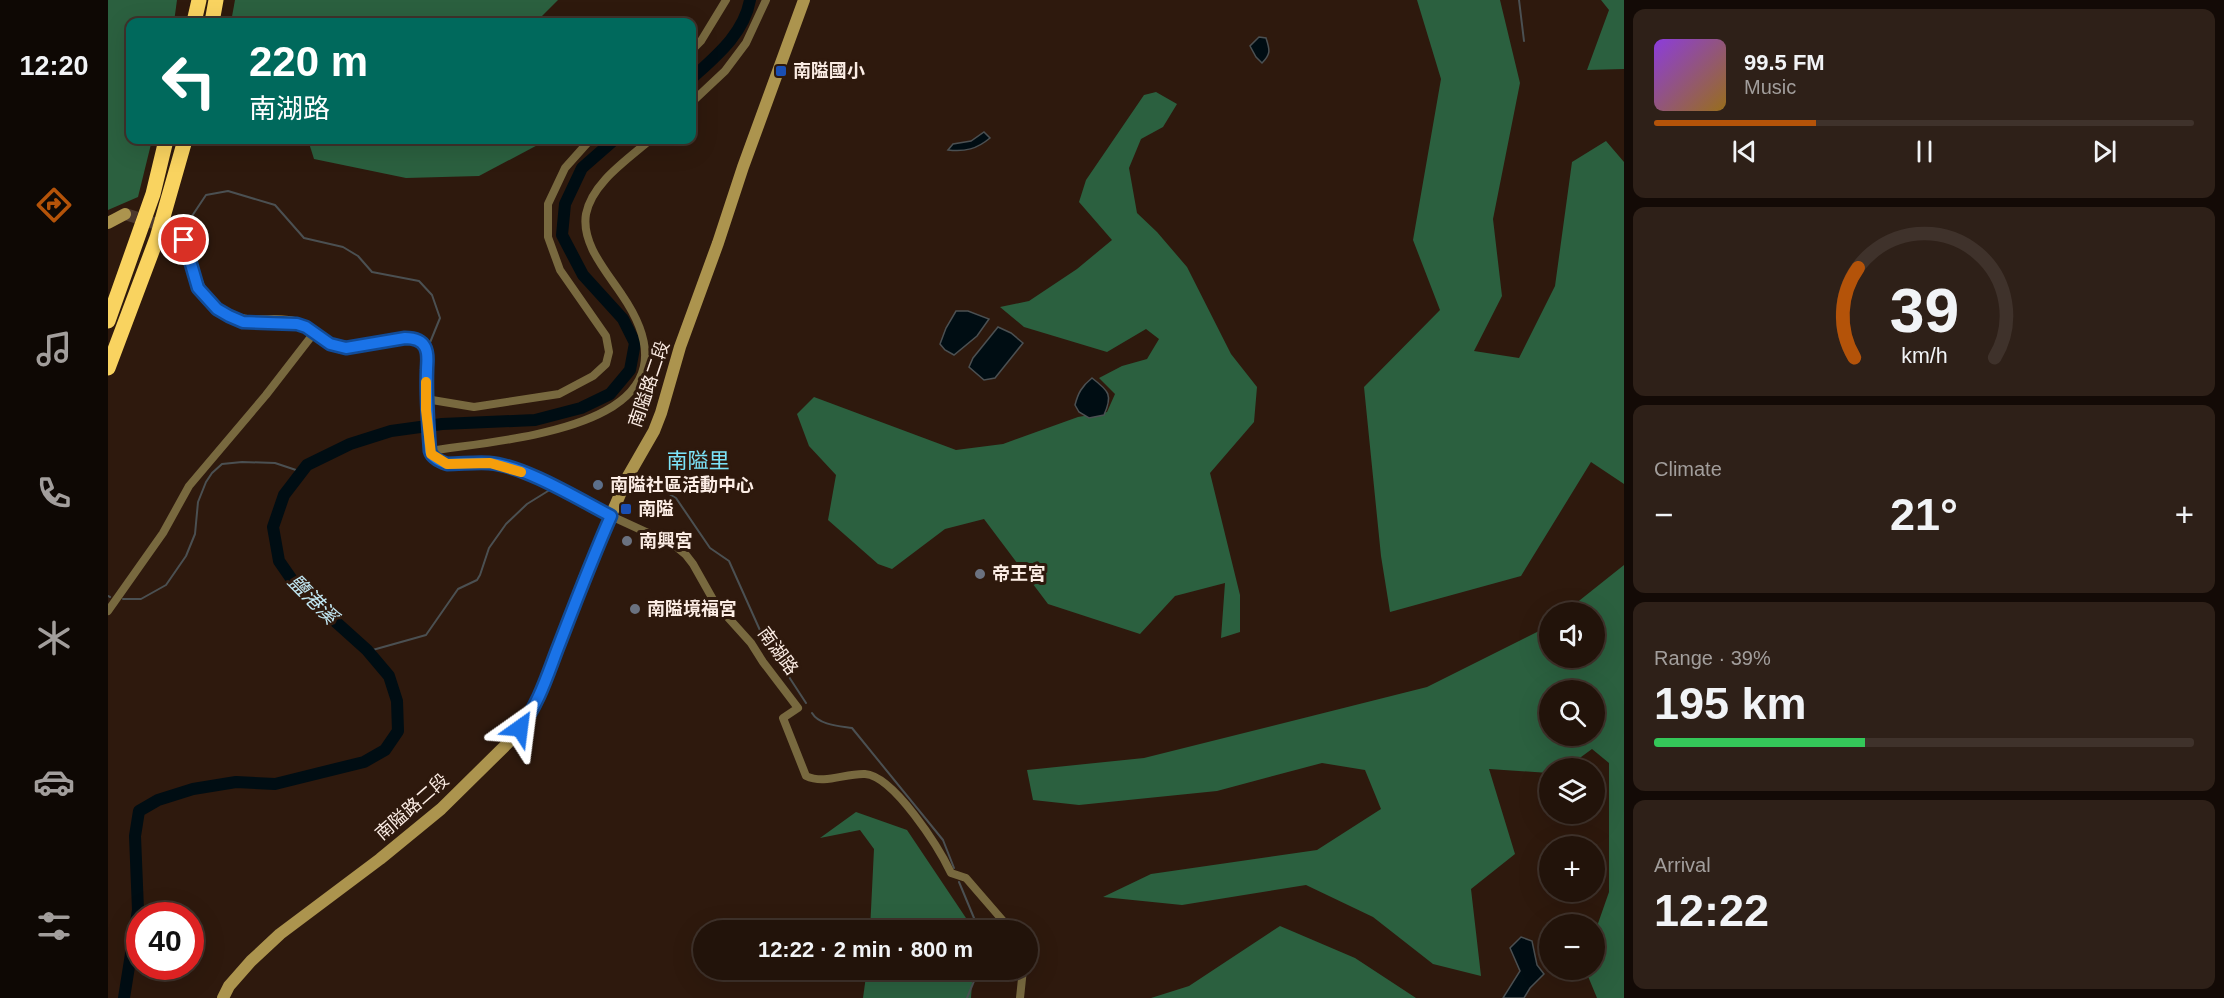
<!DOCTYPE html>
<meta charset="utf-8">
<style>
body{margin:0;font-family:Helvetica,"Noto Sans TC",sans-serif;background:#2e2018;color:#f1f3f6;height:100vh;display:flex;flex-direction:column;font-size:22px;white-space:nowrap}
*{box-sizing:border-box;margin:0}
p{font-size:20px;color:#a29e9c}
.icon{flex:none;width:33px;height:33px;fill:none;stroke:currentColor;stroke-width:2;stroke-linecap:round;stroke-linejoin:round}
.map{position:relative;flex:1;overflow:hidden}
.sheet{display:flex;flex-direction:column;gap:9px;padding:9px;background:#130a06;width:600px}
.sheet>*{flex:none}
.hud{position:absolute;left:18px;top:18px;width:570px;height:126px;border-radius:12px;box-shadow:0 6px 24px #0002,0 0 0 2px #3f322b;background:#00695c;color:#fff;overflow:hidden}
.fabs{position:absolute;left:1431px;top:602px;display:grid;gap:12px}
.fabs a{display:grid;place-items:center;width:66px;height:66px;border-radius:50%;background:#22130a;box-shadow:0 6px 24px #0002,0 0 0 2px #3f322b;font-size:30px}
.speed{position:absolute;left:18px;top:902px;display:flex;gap:12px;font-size:30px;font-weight:700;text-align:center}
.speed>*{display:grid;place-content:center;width:78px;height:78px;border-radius:50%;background:#22130a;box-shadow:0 6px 24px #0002,0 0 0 2px #3f322b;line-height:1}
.speed .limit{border:9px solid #d22;background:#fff;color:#111}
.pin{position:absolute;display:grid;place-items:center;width:51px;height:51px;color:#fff;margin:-26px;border:3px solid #fff;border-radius:50%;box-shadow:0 2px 6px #0007}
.me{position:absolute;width:66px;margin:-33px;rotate:31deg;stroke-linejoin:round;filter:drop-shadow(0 0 4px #0008)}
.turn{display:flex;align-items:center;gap:21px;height:126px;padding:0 24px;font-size:27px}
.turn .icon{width:78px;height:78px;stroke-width:2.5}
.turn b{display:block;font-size:42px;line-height:51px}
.big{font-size:45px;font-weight:600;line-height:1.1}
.sheet .card{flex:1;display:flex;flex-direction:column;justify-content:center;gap:9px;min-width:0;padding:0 21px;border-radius:12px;background:#2e2018}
.sheet .dial{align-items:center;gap:0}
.dial svg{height:156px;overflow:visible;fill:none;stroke:#3f322b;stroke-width:7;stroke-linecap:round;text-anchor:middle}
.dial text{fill:#f1f3f6;stroke:none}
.song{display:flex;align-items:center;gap:18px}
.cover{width:72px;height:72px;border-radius:9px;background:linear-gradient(135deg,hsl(270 70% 55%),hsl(40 70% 35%))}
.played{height:6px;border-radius:3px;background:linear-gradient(90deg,#b45309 30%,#3f322b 30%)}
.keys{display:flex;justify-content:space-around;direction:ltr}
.heat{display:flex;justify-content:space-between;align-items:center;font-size:33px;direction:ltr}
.charge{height:9px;border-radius:4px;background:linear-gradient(90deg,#34c759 39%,#3f322b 0)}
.trip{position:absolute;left:585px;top:920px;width:345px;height:60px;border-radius:30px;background:#22130a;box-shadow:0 6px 24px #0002,0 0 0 2px #3f322b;font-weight:600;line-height:60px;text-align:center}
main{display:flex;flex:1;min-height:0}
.dock{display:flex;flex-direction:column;width:108px;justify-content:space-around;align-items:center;background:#0e0804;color:#a29e9c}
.dock .icon{width:42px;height:42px}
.dock .active{color:#b45309}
.dock b{font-size:27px;color:#f1f3f6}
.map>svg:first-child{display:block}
</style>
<main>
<nav class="dock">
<b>12:20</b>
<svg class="icon active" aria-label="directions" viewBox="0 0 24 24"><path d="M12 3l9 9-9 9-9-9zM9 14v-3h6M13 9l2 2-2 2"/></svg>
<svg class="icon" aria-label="music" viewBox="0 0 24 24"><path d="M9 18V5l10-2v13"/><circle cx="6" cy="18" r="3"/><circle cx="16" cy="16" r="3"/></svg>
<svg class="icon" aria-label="phone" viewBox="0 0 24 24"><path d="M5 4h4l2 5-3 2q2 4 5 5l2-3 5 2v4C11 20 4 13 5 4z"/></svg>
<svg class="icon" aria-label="climate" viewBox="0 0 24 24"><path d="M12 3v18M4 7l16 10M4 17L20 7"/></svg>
<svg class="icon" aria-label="car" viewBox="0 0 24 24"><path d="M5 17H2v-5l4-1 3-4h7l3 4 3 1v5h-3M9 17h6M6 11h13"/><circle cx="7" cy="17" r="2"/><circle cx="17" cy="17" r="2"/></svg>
<svg class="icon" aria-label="filters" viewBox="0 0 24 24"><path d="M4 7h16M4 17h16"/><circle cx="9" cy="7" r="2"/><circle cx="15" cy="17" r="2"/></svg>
</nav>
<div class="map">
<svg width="1516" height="998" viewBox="0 0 1516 998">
<rect width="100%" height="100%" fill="#2e190d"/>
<g fill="#2b603f" fill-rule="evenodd">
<path d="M0,0h69l-3,22h-44v118h22l-14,57 -30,13z"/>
<path d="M127,0h323l-22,22h-305z"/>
<path d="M1309,0h83l20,83 -27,136 9,77 -28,55 45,7 36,-72 17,-124 34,-21 18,21v322l-33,-22 -70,114 -131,36 -9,-56 -17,-169 76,-77 -27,-70 28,-161z"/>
<path d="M1493,0h23v69l-37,1 22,-60z"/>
<path d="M1048,92l21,12 -14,23 -22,12 -12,29 8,45 20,19 30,35 44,87 26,33 -3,35 -44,51 30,122v37l-19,6 4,-55 -50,13 -35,38 -92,-30 -64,-85 -39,10 -53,40 -14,-5 -50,-44 8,-45 -27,-29 -12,-32 17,-17 142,53 47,-6 75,-27 29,-5 8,-18 -16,-16 23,-12 25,-7 12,-20 -13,-10 -39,23 -83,-25 -24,-20 29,-6 48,-32 35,-29 -33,-38 7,-22 58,-85z"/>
<path d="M200,140h239l-68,36 -73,2 -92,-19z"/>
<path d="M1516,565v433h-27l-12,-29h9l1,-37 14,-40v-129l-17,-14 -26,19h-16l-1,5 -60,-4 26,85 -44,35 10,87 -48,-12 -60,-47 -67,-32 -124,20 -79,-8 48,-23 166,-24 64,-41 -16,-39 -43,-7 -105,28 -138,14 -46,-5 -6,-30 117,-12 283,-71 114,-57 8,-6 1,33h44v-45h-29zM1442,690h44v45h-44z"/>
<path d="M748,812l51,18 61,91 1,9h-99l4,-81 -14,-19 -40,8z"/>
<path d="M1172,926l75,32 61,40h-265l38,-12z"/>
<path d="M759,969h106l-2,29h-108z"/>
</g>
<g fill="#000d13" stroke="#4b5052" stroke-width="1.5">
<path d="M1151,37l7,1c4,12 5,16 -4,25l-6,-6 -6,-11z"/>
<path d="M876,132l6,6c-13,11 -25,14 -42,12l5,-6 18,-3z"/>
<path d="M848,311h12l21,8 -12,17 -23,19 -9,-5 -5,-6 6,-16z"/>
<path d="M890,327l13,6 12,10 -28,35 -11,2 -15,-13 4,-9z"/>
<path d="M984,378c17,13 21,17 12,37l-15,3 -10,-6 -4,-7c3,-12 7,-19 17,-27z"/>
<path d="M1413,937l11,4 5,24 7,9 -14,14 -6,10h-21l17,-27 -10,-23z"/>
</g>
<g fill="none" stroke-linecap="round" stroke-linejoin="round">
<g stroke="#4b5052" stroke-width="2">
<path d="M1411,0l5,41"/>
<path d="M84,216l14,-21 22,-4 47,14 29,33 39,9 15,9 14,16 47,9 13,14 8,23 -11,27"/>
<path d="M549,487l19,11 34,50 19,13 34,76 43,66"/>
<path d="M0,596l2,1"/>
<path d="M15,599h18l25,-14 20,-29 9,-22 3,-32 8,-20 6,-9 10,-9 20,-2 33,1 27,9"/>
<path d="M261,651l57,-16 32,-46 19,-9 3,-5 9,-27 17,-24 21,-20 21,-13"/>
<path d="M704,713c7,12 27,13 40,15l91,112 11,28"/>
<path d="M851,882l20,48"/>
<path d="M859,998l12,-29"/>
</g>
<g stroke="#000d13" stroke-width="12">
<path d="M584,78c23,-21 52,-44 58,-78"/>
<path d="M16,998l14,-88 -3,-74 4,-25 19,-11 35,-11 43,-7 39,2 89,-22 21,-12 13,-19 -1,-30 -8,-25 -22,-26 -70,-63 -18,-26 -6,-34 11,-32 23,-30 43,-21 41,-13 51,-7 93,-4 46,-12 29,-14 20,-24 5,-27 -12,-24 -40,-44 -21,-40 3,-31 17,-36 32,-28"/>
</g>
<path stroke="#4d392d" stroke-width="12" stroke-dasharray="12 6" stroke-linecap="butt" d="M17,214l51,16"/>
<g stroke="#78693f" stroke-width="8">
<path d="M584,50l9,-9 25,-41"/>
<path d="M584,102l33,-31 21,-28 20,-43"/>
<path d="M318,399l48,8 85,-13 34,-18 13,-12 3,-12 -3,-16 -46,-66 -12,-33v-33l17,-36 25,-28"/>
<path d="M322,451c81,-13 283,-23 192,-156 -15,-23 -41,-51 -36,-81 6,-31 41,-54 64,-74"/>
<path d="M503,516l63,29 12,10 7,9 22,39 36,40 12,19 35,46 -15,10 23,58c19,9 39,-3 59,-2 29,2 74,74 86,99l15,5 45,52"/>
<path d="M0,611l55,-78 26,-47 77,-91 48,-62"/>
<path d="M912,998l3,-29"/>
</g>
<g stroke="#ac944e" stroke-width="12">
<path d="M0,223l17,-9"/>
<path d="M68,230c24,27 9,57 44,81 29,19 51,5 79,13 18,6 28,24 48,24 19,-1 67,-20 78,-1 4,6 2,15 2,22 -1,27 1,54 3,82l1,4 16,9c14,0 28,-2 42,-1 34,2 91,37 122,53"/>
<path d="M115,998l6,-12 22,-25 29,-27 100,-75 61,-50 71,-70 16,-21 12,-24 45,-118 42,-98 27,-47 7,-18 19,-66 38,-104 25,-76 61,-167"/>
</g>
<g stroke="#f9d360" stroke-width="15">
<path d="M86,22l5,-22"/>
<path d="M104,22l4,-22"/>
<path d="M0,321l45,-127 13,-54"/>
<path d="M0,368l49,-130 28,-98"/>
</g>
</g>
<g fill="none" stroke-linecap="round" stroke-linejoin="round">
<defs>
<path id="route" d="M76,240l14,48 19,21 12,7 14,6 54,2 9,3 24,17 16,4 59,-10c8,0 16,1 20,9 4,7 2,15 2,23 -1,27 1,53 3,81 2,7 11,11 17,13 14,0 28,-2 42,-1 34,2 91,37 122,53 -19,43 -35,85 -52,129 -11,28 -20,59 -39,83"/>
</defs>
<use href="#route" stroke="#114b97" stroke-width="15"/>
<use href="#route" stroke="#1a73e8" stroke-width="10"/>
<path stroke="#f59e0b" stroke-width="10" d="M318,382v28l5,44 16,10 43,-1 31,9"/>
</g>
<g fill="#1a4fb4" stroke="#2e190d" stroke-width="2">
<rect x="667" y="65" width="12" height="12" rx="3"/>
<rect x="512" y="503" width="12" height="12" rx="3"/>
</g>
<circle fill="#5c6f8a" stroke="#2e190d" stroke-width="2" cx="490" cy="485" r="6"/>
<g fill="#6b7280" stroke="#2e190d" stroke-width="2">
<circle cx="519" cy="541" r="6"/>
<circle cx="872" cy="574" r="6"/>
<circle cx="527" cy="609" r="6"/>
</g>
<g text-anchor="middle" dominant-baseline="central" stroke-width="6" stroke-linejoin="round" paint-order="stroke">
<g font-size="18" font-weight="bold" fill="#fbece4" stroke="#2e190d" text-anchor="start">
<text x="685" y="71">南隘國小</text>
<text x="502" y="485">南隘社區活動中心</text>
<text x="530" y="509">南隘</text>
<text x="531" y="541">南興宮</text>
<text x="884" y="574">帝王宮</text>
<text x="539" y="609">南隘境福宮</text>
</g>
<g font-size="18" fill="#fbece4" stroke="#2e190d">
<text transform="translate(541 384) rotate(-71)">南隘路二段</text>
<text transform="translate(670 651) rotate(54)">南湖路</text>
<text transform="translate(304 807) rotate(-41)">南隘路二段</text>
</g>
<g font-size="20" font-style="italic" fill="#c3e9f5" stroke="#2e190d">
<text transform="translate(205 599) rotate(45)">鹽港溪</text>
</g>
<g font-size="21" fill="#7ce3f8" stroke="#2e190d">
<text x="590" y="460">南隘里</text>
</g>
</g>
</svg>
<div class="fabs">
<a><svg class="icon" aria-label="sound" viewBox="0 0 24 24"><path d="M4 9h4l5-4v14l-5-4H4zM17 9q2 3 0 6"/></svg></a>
<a><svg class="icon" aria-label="search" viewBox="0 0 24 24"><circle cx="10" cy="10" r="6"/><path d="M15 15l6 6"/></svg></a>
<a><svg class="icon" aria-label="layers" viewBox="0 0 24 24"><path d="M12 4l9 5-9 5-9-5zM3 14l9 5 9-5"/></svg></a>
<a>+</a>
<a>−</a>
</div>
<div class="speed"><div class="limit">40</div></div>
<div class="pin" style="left:76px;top:240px;background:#d93025"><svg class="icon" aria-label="arrive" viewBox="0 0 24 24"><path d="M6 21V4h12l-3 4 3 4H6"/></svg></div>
<svg class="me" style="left:412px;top:728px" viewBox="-20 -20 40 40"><path d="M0-17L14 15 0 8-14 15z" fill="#1a73e8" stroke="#fff" stroke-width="4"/></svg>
<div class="trip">12:22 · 2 min · 800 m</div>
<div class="hud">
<div class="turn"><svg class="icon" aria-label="left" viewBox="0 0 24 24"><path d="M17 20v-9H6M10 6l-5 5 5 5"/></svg><div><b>220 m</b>南湖路</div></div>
</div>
</div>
<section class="sheet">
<div class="card">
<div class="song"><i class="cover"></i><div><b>99.5 FM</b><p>Music</p></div></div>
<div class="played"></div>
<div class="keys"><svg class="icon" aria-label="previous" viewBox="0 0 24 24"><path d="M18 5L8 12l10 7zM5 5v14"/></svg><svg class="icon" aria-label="pause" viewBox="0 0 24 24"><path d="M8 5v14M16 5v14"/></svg><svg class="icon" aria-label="next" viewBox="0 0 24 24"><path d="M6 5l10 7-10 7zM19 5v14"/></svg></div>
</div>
<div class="card dial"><svg viewBox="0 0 100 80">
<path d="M14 69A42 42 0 1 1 86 69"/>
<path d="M14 69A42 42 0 0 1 16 23" stroke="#b45309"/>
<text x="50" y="56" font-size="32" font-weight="700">39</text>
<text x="50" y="72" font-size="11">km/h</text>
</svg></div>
<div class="card"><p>Climate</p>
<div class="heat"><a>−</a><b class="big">21°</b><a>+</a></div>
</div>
<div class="card"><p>Range · 39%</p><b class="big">195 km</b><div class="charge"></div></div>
<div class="card"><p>Arrival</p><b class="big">12:22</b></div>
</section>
</main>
